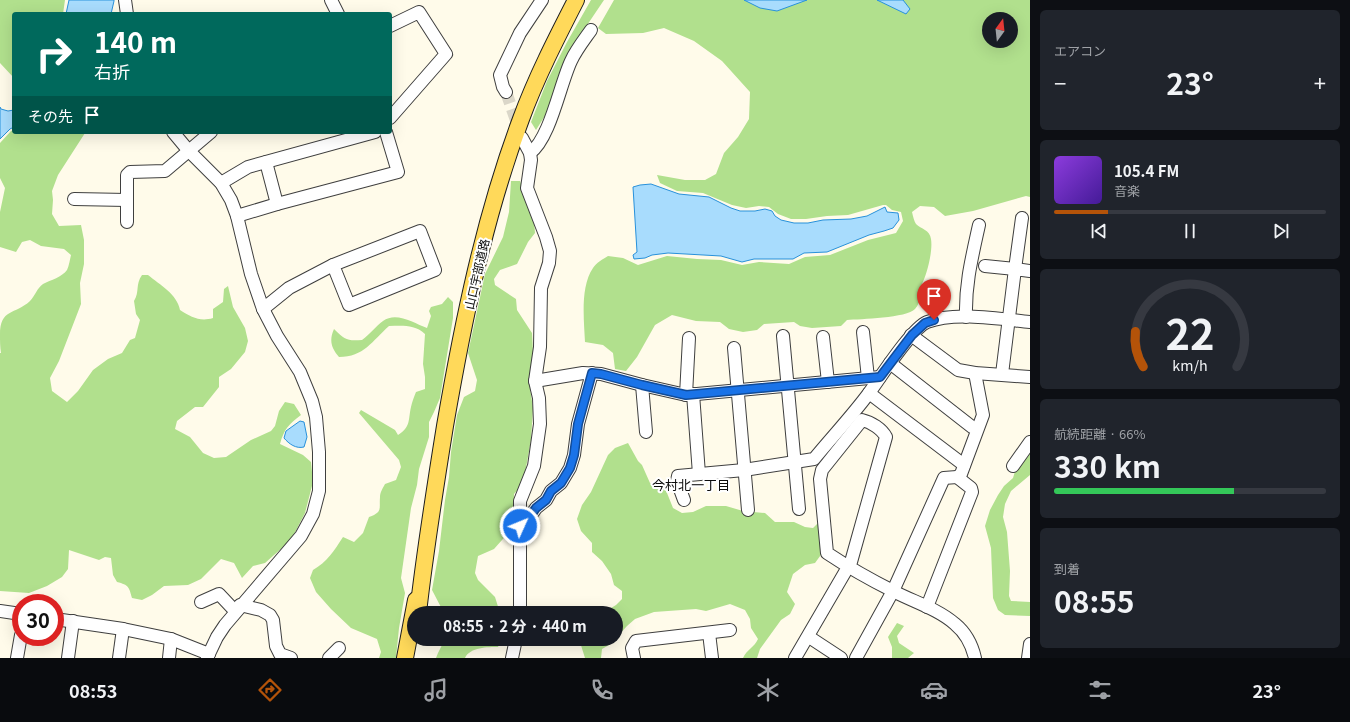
<!DOCTYPE html>
<html lang="ja">
<meta charset="utf-8">
<style>
body{margin:0;font-family:Georgia,"Noto Sans JP",serif;background:#20242c;color:#f1f3f6;height:100vh;display:flex;flex-direction:column;font-size:15px;white-space:nowrap}
*{box-sizing:border-box;margin:0}
p{font-size:13px;color:#9ea1a6}
.icon{flex:none;width:22px;height:22px;fill:none;stroke:currentColor;stroke-width:2;stroke-linecap:round;stroke-linejoin:round}
.map{position:relative;flex:1;overflow:hidden}
.sheet{display:flex;flex-direction:column;gap:10px;padding:10px;background:#0d0f14;width:320px}
.sheet>*{flex:none}
.guide{position:absolute;left:12px;top:12px;width:380px;height:122px;border-radius:4px;box-shadow:0 4px 16px #0002;background:#00695c;color:#fff;overflow:hidden}
.needle{width:26px;rotate:15deg}
.buttons{position:absolute;left:982px;top:12px;display:grid;gap:8px}
.buttons a{display:grid;place-items:center;width:36px;height:36px;border-radius:50%;background:#171b24;box-shadow:0 4px 16px #0002;font-size:20px}
.speed{position:absolute;left:12px;top:594px;display:flex;gap:8px;font-size:20px;font-weight:700;text-align:center}
.speed>*{display:grid;place-content:center;width:52px;height:52px;border-radius:50%;background:#171b24;box-shadow:0 4px 16px #0002;line-height:1}
.speed .limit{border:6px solid #d22;background:#fff;color:#111}
.pin{position:absolute;display:grid;place-items:center;width:34px;height:34px;color:#fff;margin:-41px -17px;border-radius:50% 50% 50% 0;rotate:-45deg;box-shadow:0 0 4px #0007}
.pin .icon{rotate:45deg}
.me{position:absolute;width:44px;margin:-22px;rotate:46deg;stroke-linejoin:round;filter:drop-shadow(0 0 3px #0008)}
.turn{display:flex;align-items:center;gap:14px;height:84px;padding:0 16px;font-size:18px}
.turn .icon{width:52px;height:52px;stroke-width:2.5}
.turn b{display:block;font-size:28px;line-height:34px}
.then{display:flex;align-items:center;height:38px;padding:0 16px;background:#0003;gap:8px;font-size:15px}
.big{font-size:30px;font-weight:700;line-height:1.1}
.sheet .card{flex:1;display:flex;flex-direction:column;justify-content:center;gap:6px;min-width:0;padding:0 14px;border-radius:6px;background:#20242c}
.sheet .dial{align-items:center;gap:0}
.dial svg{height:104px;overflow:visible;fill:none;stroke:#363941;stroke-width:7;stroke-linecap:round;text-anchor:middle}
.dial text{fill:#f1f3f6;stroke:none}
.song{display:flex;align-items:center;gap:12px}
.cover{width:48px;height:48px;border-radius:6px;background:linear-gradient(135deg,hsl(270 70% 55%),hsl(260 70% 35%))}
.played{height:4px;border-radius:2px;background:linear-gradient(90deg,#b45309 20%,#363941 20%)}
.keys{display:flex;justify-content:space-around;direction:ltr}
.heat{display:flex;justify-content:space-between;align-items:center;font-size:22px;direction:ltr}
.charge{height:6px;border-radius:3px;background:linear-gradient(90deg,#34c759 66%,#363941 0)}
.trip{position:absolute;left:407px;top:606px;width:216px;height:40px;border-radius:20px;background:#171b24;box-shadow:0 4px 16px #0002;font-weight:700;line-height:40px;text-align:center}
.tab-bar{display:flex;height:64px;justify-content:space-around;align-items:center;background:#090b0e;color:#9ea1a6}
.tab-bar .icon{width:28px;height:28px}
.tab-bar .current{color:#b45309}
.tab-bar b{font-size:18px;color:#f1f3f6}
main{display:flex;flex:1;min-height:0}
.map>svg:first-child{display:block}
</style>
<main>
<div class="map">
<svg width="1030" height="658" viewBox="0 0 1030 658">
<rect width="100%" height="100%" fill="#fffbea"/>
<g fill="#b1e08d" fill-rule="evenodd">
<path d="M0,0h65l-2,14h-49v64l-14,-15z"/>
<path d="M591,0h13l-31,46 -9,20 -16,45 -12,19 -5,-8 16,-41 20,-39z"/>
<path d="M614,0h416v197l-4,-1 -53,15 -28,5 -11,-9 -14,-1 -8,6c1,4 2,9 4,12 5,5 14,6 15,15 2,12 -4,36 -10,47 -3,8 1,16 -6,23 -8,9 -55,10 -68,11l-6,6 -29,2 -12,-2 -6,-4 -30,2 -7,6 -14,2 -14,-3 -9,-7 -24,-1 -24,-6 -17,10 -18,32 -11,14 -11,-2 -2,-16 -10,-8 -18,-3c-1,-22 -5,-55 8,-74 3,-5 10,-9 15,-12l15,2 15,7 29,-9 30,3 24,1 21,5 17,-3 30,2 16,-7 25,-2 38,-15 28,-7 7,-12 -2,-9 -9,-2 -6,-5h-3l-35,10 -21,1 -21,3h-15l-13,-5 -9,-7 -10,-1 -13,2 -14,-3 -29,-12 -26,-2 -17,-8 -3,-8 28,5h20l11,-6 8,-21 14,-16 11,-18 1,-27 -28,-31 -28,-20 -30,-13 -21,5 -37,1 -8,-6zM989,19h22v22h-22z"/>
<path d="M14,130v2h73l-2,1 -27,42 -6,16 1,9 -1,14 7,12 22,-1 3,15v24l-4,19 1,21 -22,57 -9,17 2,13 15,11 11,-11 15,-21 15,-11 14,-6 8,-13 5,-2 5,-18 -4,-6 -2,-13c6,-10 1,-16 8,-26h6c12,10 29,19 32,35 11,7 20,12 33,8v-9l10,-7 1,-13 4,-3 5,21 12,21 3,13 -3,11 -14,17 -12,8v10l-16,20h-8l-18,14 -2,8 15,8 13,16 11,5 12,-1 25,-17 20,-9 4,-5 4,-15 6,-9 9,2 7,11c-12,9 -17,14 -21,29l23,11 8,7 2,20 -8,31 -14,27 -26,23 -12,3 -11,12 -8,-15 -13,-4 -20,20 -13,6 -24,1 -12,9 -10,5 -10,-2c-3,-11 -3,-13 -15,-16l-4,-7 -2,-17 -6,-1 -6,3 -30,-10 -1,19 -6,8 -15,9 -18,7 -29,-2v-238h1c-1,-6 -1,-12 -1,-18 0,-27 15,-20 30,-34 5,-5 7,-13 13,-17 8,-4 19,-7 24,-14 2,-4 3,-11 4,-15l-7,-6 -23,-3 -11,-6 -8,2 -6,10 -16,-5v-35l5,-24 -5,-10v-35l11,-12z"/>
<path d="M511,181h9l14,39 1,13 -7,9 -11,22 -17,6 -6,9 1,6 21,14 1,11 15,23 1,19 -3,22v14l3,20 -2,32 -8,44 -9,10v27l-4,10 -16,18 -16,7 -3,17 3,7 17,17 5,16h-56l-12,-23 7,-39 6,-51 4,-23 2,-25 6,-37 7,-18 11,-6 2,-11 -9,-27 17,-79 18,-37 6,-25z"/>
<path d="M448,297l5,5v16l-13,80 -6,14 -5,10v15l-10,32 -2,16 -6,23 -10,70 4,15 -6,35 -3,30h-17l2,-6 -4,-13 -26,-11 -20,-19 -15,-17 -6,-14 3,-8c14,-8 21,-19 30,-33l11,5 9,-9 6,-16c14,-5 10,-8 11,-20 0,-5 3,-9 5,-13l11,-4 5,-13 -2,-7 -40,-47 2,-3 34,20 3,5c13,-8 10,-15 13,-28 1,-5 3,-10 5,-15l9,-3v-12l-2,-13 2,-30c-11,-10 -23,-8 -36,-8 -17,15 -25,31 -50,31 -8,-9 -10,-17 -5,-28 11,11 13,12 28,11 8,-6 14,-14 21,-19 13,-10 31,2 44,7l4,-12 -2,-5 2,-4 11,-3z"/>
<path d="M628,443l10,18 4,4 8,18 5,4 10,1 8,20 9,5 11,-1 13,-6h20l17,5 22,2 10,9h19l11,5 8,1 5,-5 3,-1 2,30 -8,11 -10,2 -12,9 -6,18 8,12 -5,10 -9,6 -21,29 -3,9h-14c4,-9 11,-10 15,-19l-7,-11 -1,-9 -5,-9 -15,-6 -24,7 -10,-2 -42,3 -19,7 -8,7 -11,12v-25h-13l13,-8 6,-6v-8l-8,-6 -3,-11 -9,-13 -10,-9v-9l-11,-12 -4,-12 5,-14 9,-13 17,-37 7,-7z"/>
<path d="M1030,448v27l-19,16 -6,13 -2,13 4,15 3,39 -1,25 2,5 19,1v14l-25,-1 -7,-5 -5,-12 -2,-50 -6,-22 5,-16 8,-15 6,-9 9,-8 3,-10z"/>
<path d="M897,623l7,3 -7,10 2,7 15,10 -6,5h-16v-11l-4,-10z"/>
<path d="M445,639h57l-4,8c-10,0 -28,0 -33,11h-29l2,-5z"/>
<path d="M579,639h36l-6,6 -7,4 -1,9h-16z"/>
</g>
<g fill="#a8dcfd" stroke="#2891db">
<path d="M69,0h45v1l-3,13h-45z"/>
<path d="M744,0h63l-30,11 -17,-3z"/>
<path d="M877,0h26l7,9 -4,5z"/>
<path d="M0,107l1,2 7,2 6,-1v17l-4,2 -10,10z"/>
<path d="M651,184l28,10 30,3 22,11 9,3h15l10,-2 7,2 3,5 6,4 13,3h14l15,-3 28,-1 16,-3 18,-9 2,5 11,1 1,7 -6,8 -9,3 -15,4 -42,17 -23,1 -11,6h-39l-12,3 -21,-6 -53,-3 -16,2 -7,3 -11,1 -1,-4 4,-3 -4,-65 7,-2z"/>
<path d="M300,421l4,1 3,15 -3,10c-8,2 -15,-3 -20,-9l2,-7z"/>
</g>
<g fill="none" stroke-linecap="round" stroke-linejoin="round">
<path stroke="#dbd7c9" stroke-width="12" stroke-dasharray="12 6" stroke-linecap="butt" d="M506,92l13,37"/>
<defs>
<g id="minor">
<path d="M125,0l2,14"/>
<path d="M331,0l7,14"/>
<path d="M390,26l29,-14 27,42 -56,64"/>
<path d="M506,92l-3,-5 -3,-12 20,-42 22,-33"/>
<path d="M173,132l15,18 33,33 10,17 6,16 14,58 12,35 14,27 23,36 12,29 4,16 3,35v39l-6,23 -12,22 -76,89 -8,12 -10,21"/>
<path d="M530,153c20,-14 30,-69 41,-92 5,-11 13,-21 20,-31"/>
<path d="M266,162l11,42"/>
<path d="M221,183l27,-16 127,-35"/>
<path d="M74,199l53,1"/>
<path d="M237,216l40,-12 121,-32 -12,-40"/>
<path d="M127,222v-47l3,-3 35,-1 46,-39"/>
<path d="M420,231l15,39 -86,35 -16,-40z"/>
<path d="M985,266l30,3 7,-51"/>
<path d="M263,309l26,-21 44,-23"/>
<path d="M966,317c-1,-33 6,-60 13,-92"/>
<path d="M863,332l5,46"/>
<path d="M911,335l47,35 17,3 55,4"/>
<path d="M783,336l16,173"/>
<path d="M823,337l5,45"/>
<path d="M734,348l14,162"/>
<path d="M890,363l82,64 5,2"/>
<path d="M1002,374l13,-105 15,2"/>
<path d="M535,381l48,-8 18,1 41,11 44,10 194,-18"/>
<path d="M642,385l4,47"/>
<path d="M869,393l95,72"/>
<path d="M693,394l6,80"/>
<path d="M686,395l3,-57"/>
<path d="M1013,466l17,-24"/>
<path d="M684,500l-7,-19 1,-5 66,-6 70,-11c18,-22 38,-43 55,-66 11,-15 43,-65 58,-71 27,-11 74,-3 103,0"/>
<path d="M520,526l5,-2 11,-16 10,-8 5,-9 10,-8 9,-15 4,-13 4,-31 14,-51"/>
<path d="M201,602l18,-8 16,17"/>
<path d="M240,605l21,5 9,5 3,5 3,26 4,8 11,4"/>
<path d="M927,607l45,-115 -1,-4 -14,-11"/>
<path d="M0,611l21,3"/>
<path d="M520,613v-112l14,-35 6,-42 -1,-26 -4,-17 5,-34 1,-59 8,-25 1,-12 -4,-14 -19,-49 4,-28 -1,-7 -8,-15"/>
<path d="M55,619l68,10 48,10 38,15"/>
<path d="M709,633l3,25"/>
<path d="M809,637l32,21"/>
<path d="M17,658l4,-23"/>
<path d="M68,658l5,-37"/>
<path d="M119,658l4,-29"/>
<path d="M169,658l2,-19"/>
<path d="M329,658l10,-10"/>
<path d="M512,658l4,-19"/>
<path d="M634,658l-2,-10 4,-7 94,-11"/>
<path d="M795,658l53,-91 3,-5 35,-125c-4,-8 -15,-15 -24,-17l-40,50 -2,9 7,74c21,14 44,27 66,38 21,11 45,18 62,33 11,9 17,21 20,34"/>
<path d="M856,658l37,-67 51,-113 13,-1 4,-3 22,-59 -8,-42"/>
<path d="M1028,658l2,-14"/>
</g>
<g id="major">
<path d="M418,613c7,-63 17,-125 27,-187 18,-104 39,-208 76,-307 15,-41 35,-80 55,-119"/>
<path d="M405,658l11,-58"/>
</g>
</defs>
<use href="#minor" stroke="#3f3f3f" stroke-width="14"/>
<use href="#major" stroke="#1d1d1d" stroke-width="18"/>
<use href="#minor" stroke="#fff" stroke-width="12"/>
<use href="#major" stroke="#ffd95a" stroke-width="16"/>
</g>
<g fill="none" stroke-linecap="round" stroke-linejoin="round">
<defs>
<path id="route" d="M520,526l5,-2 11,-16 10,-8 5,-9 10,-8 9,-15 4,-13 4,-31 14,-51 9,1 41,11 44,10 194,-18 32,-42 13,-12 9,-3"/>
</defs>
<use href="#route" stroke="#114b97" stroke-width="10"/>
<use href="#route" stroke="#1a73e8" stroke-width="7"/>
</g>
<g text-anchor="middle" dominant-baseline="central" stroke-width="4" stroke-linejoin="round" paint-order="stroke">
<g font-size="12" fill="#0c0c0c" stroke="#fff">
<text transform="translate(476 274) rotate(-77)">山口宇部道路</text>
</g>
<g font-size="13" fill="#0c0c0c" stroke="#fff">
<text x="691" y="484">今村北一丁目</text>
</g>
</g>
</svg>
<div class="buttons">
<a><svg class="needle" viewBox="-14 -14 28 28"><path d="M0-13l5 13h-10z" fill="#e53935"/><path d="M0 13l5-13h-10z" fill="#9ea1a6"/></svg></a>
</div>
<div class="speed"><div class="limit">30</div></div>
<div class="pin" style="left:934px;top:320px;background:#d93025"><svg class="icon" aria-label="arrive" viewBox="0 0 24 24"><path d="M6 21V4h12l-3 4 3 4H6"/></svg></div>
<svg class="me" style="left:520px;top:526px" viewBox="-20 -20 40 40"><circle r="17" fill="#1a73e8" stroke="#fff" stroke-width="3"/><path d="M0-11L8 9 0 5-8 9z" fill="#fff"/></svg>
<div class="trip">08:55 · 2 分 · 440 m</div>
<div class="guide">
<div class="turn"><svg class="icon" aria-label="right" viewBox="0 0 24 24"><path d="M7 20v-9h11M14 6l5 5-5 5"/></svg><div><b>140 m</b>右折</div></div>
<div class="then">その先<svg class="icon" aria-label="arrive" viewBox="0 0 24 24"><path d="M6 21V4h12l-3 4 3 4H6"/></svg></div>
</div>
</div>
<section class="sheet">
<div class="card"><p>エアコン</p>
<div class="heat"><a>−</a><b class="big">23°</b><a>+</a></div>
</div>
<div class="card">
<div class="song"><i class="cover"></i><div><b>105.4 FM</b><p>音楽</p></div></div>
<div class="played"></div>
<div class="keys"><svg class="icon" aria-label="previous" viewBox="0 0 24 24"><path d="M18 5L8 12l10 7zM5 5v14"/></svg><svg class="icon" aria-label="pause" viewBox="0 0 24 24"><path d="M8 5v14M16 5v14"/></svg><svg class="icon" aria-label="next" viewBox="0 0 24 24"><path d="M6 5l10 7-10 7zM19 5v14"/></svg></div>
</div>
<div class="card dial"><svg viewBox="0 0 100 80">
<path d="M14 69A42 42 0 1 1 86 69"/>
<path d="M14 69A42 42 0 0 1 8 42" stroke="#b45309"/>
<text x="50" y="56" font-size="32" font-weight="700">22</text>
<text x="50" y="72" font-size="11">km/h</text>
</svg></div>
<div class="card"><p>航続距離 · 66%</p><b class="big">330 km</b><div class="charge"></div></div>
<div class="card"><p>到着</p><b class="big">08:55</b></div>
</section>
</main>
<nav class="tab-bar">
<b>08:53</b>
<svg class="icon current" aria-label="directions" viewBox="0 0 24 24"><path d="M12 3l9 9-9 9-9-9zM9 14v-3h6M13 9l2 2-2 2"/></svg>
<svg class="icon" aria-label="music" viewBox="0 0 24 24"><path d="M9 18V5l10-2v13"/><circle cx="6" cy="18" r="3"/><circle cx="16" cy="16" r="3"/></svg>
<svg class="icon" aria-label="phone" viewBox="0 0 24 24"><path d="M5 4h4l2 5-3 2q2 4 5 5l2-3 5 2v4C11 20 4 13 5 4z"/></svg>
<svg class="icon" aria-label="climate" viewBox="0 0 24 24"><path d="M12 3v18M4 7l16 10M4 17L20 7"/></svg>
<svg class="icon" aria-label="car" viewBox="0 0 24 24"><path d="M5 17H2v-5l4-1 3-4h7l3 4 3 1v5h-3M9 17h6M6 11h13"/><circle cx="7" cy="17" r="2"/><circle cx="17" cy="17" r="2"/></svg>
<svg class="icon" aria-label="filters" viewBox="0 0 24 24"><path d="M4 7h16M4 17h16"/><circle cx="9" cy="7" r="2"/><circle cx="15" cy="17" r="2"/></svg>
<b>23°</b>
</nav>
